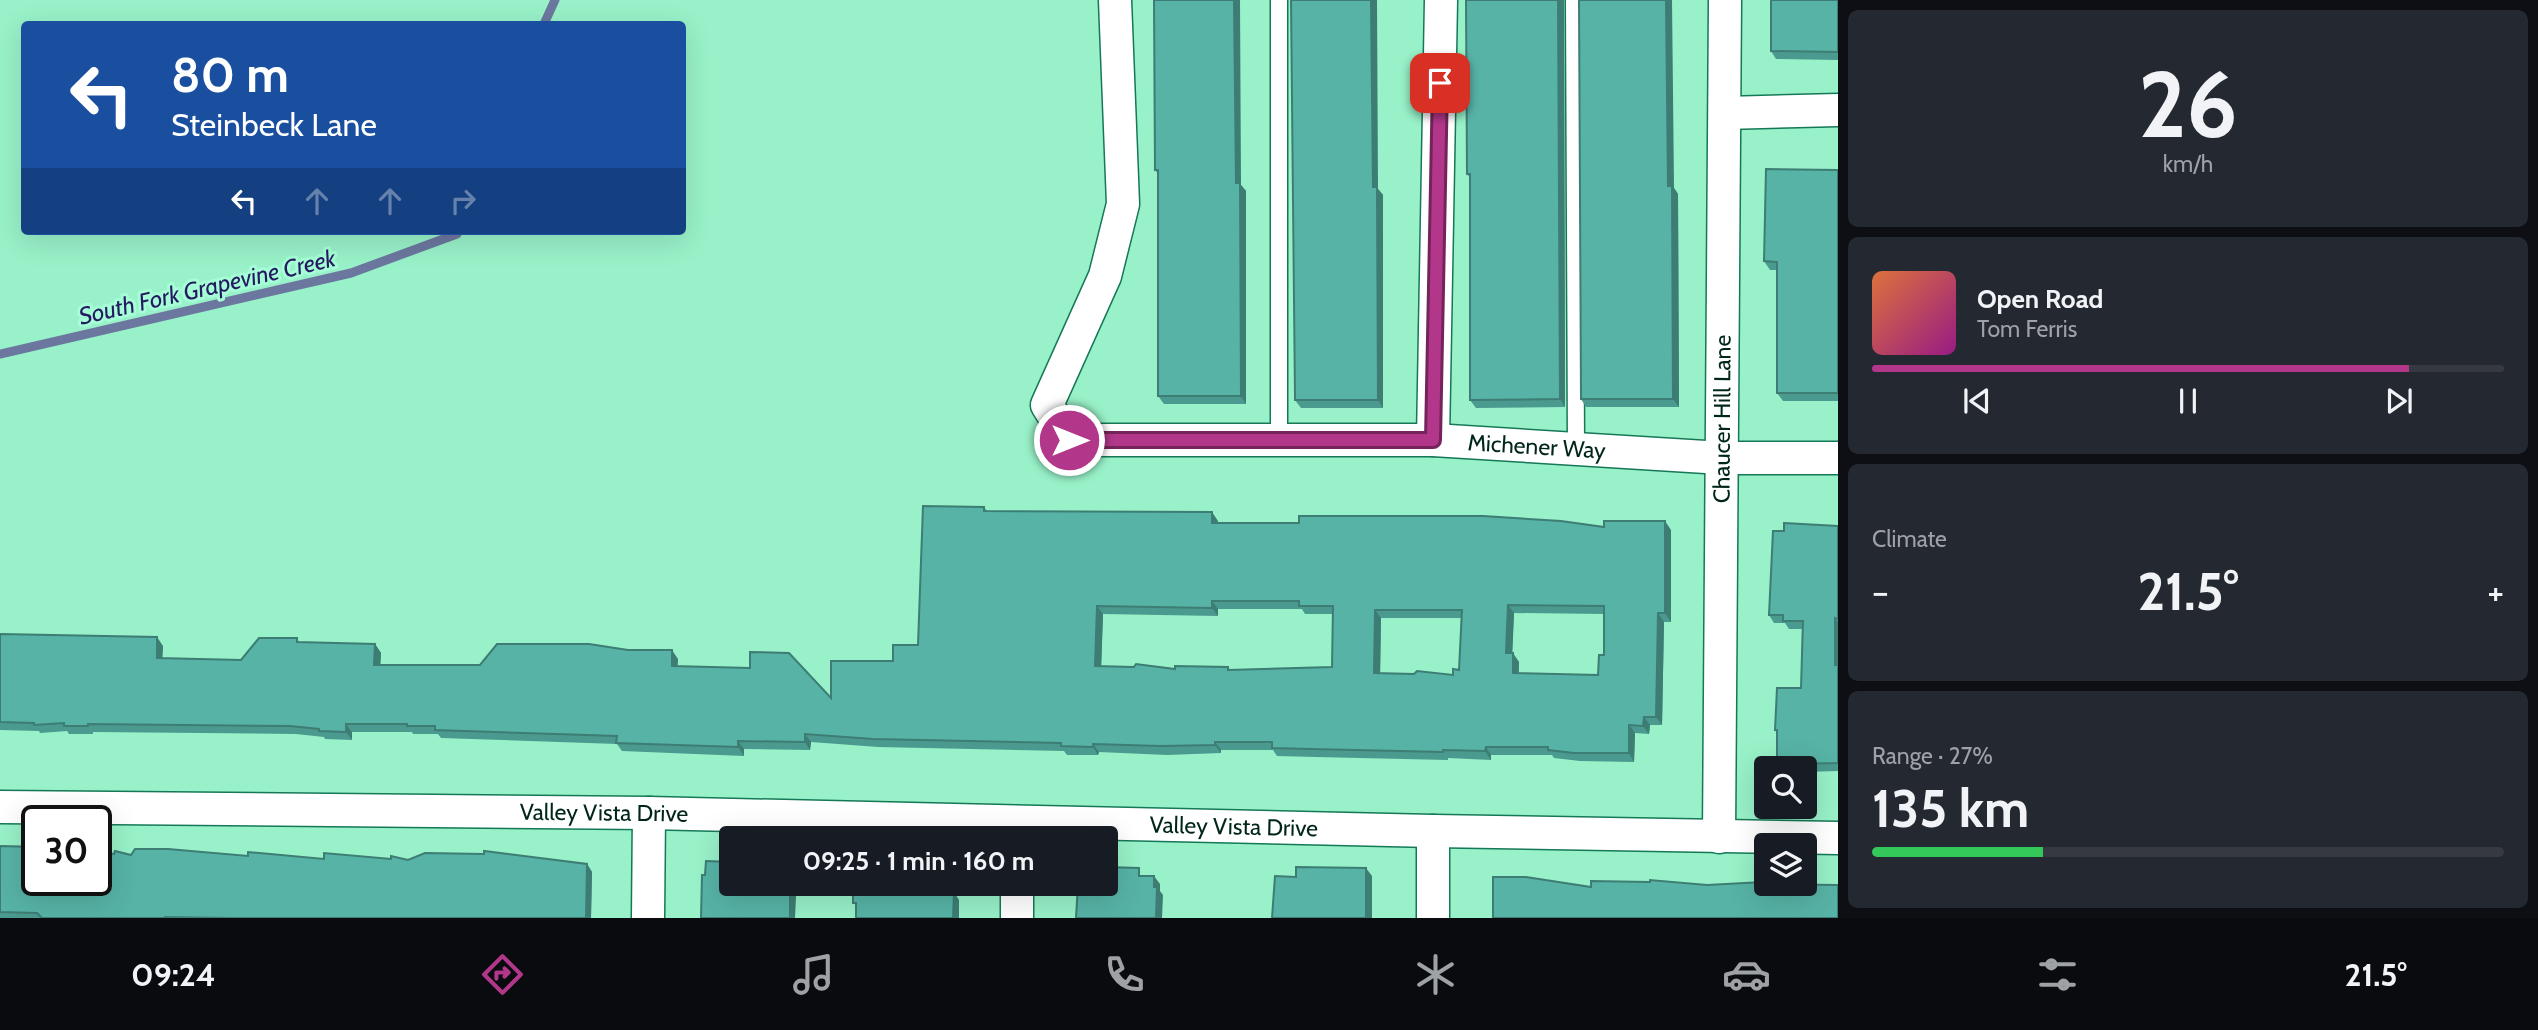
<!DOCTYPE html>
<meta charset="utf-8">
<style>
body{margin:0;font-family:Cabin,sans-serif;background:#242831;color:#f1f3f6;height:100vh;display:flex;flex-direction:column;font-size:26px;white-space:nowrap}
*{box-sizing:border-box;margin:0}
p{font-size:23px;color:#9ea1a6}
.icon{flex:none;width:38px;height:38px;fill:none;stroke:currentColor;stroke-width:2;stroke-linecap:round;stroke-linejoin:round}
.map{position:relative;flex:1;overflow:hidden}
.sheet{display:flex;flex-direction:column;gap:10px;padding:10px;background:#0d0f14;width:700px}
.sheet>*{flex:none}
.banner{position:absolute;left:21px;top:21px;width:665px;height:214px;border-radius:7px;box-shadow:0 7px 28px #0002;background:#1a4fa0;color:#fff;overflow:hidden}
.fabs{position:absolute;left:1754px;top:756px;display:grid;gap:14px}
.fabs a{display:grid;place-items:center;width:63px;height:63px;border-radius:7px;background:#171b24;box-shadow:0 7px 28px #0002;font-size:35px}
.speed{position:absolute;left:21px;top:805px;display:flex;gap:14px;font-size:35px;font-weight:700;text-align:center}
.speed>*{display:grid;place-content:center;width:91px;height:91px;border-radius:50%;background:#171b24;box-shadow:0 7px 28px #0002;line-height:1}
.speed .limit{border:4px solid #111;border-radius:10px;background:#fff;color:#111}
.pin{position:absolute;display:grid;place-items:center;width:60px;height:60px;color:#fff;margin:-30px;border-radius:14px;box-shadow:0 4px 10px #0006}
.me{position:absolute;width:77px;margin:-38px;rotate:90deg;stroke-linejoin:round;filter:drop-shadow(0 0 5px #0008)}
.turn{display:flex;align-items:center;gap:24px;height:147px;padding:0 35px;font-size:32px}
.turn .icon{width:91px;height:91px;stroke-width:2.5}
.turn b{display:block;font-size:49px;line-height:60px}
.lanes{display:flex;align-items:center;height:66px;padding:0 35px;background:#0003;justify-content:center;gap:35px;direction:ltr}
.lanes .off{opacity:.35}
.big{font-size:52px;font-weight:800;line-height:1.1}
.sheet .widget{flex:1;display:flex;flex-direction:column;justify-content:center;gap:10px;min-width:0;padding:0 24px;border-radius:10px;background:#242831}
.sheet .dial{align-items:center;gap:0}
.dial b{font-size:91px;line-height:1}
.song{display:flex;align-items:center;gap:21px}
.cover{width:84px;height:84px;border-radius:10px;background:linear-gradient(135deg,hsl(20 70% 55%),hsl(310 70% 35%))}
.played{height:7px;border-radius:4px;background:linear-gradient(90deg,#b2378a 85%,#363941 85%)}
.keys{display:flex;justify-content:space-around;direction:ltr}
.heat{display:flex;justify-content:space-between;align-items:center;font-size:38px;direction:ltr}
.charge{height:10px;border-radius:5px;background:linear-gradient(90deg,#34c759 27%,#363941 0)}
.trip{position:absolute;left:719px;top:826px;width:399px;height:70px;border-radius:7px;background:#171b24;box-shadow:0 7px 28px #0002;font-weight:800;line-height:70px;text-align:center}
.menu{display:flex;height:112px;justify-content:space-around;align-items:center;background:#090b0e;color:#9ea1a6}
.menu .icon{width:49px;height:49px}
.menu .active{color:#b2378a}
.menu b{font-size:32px;color:#f1f3f6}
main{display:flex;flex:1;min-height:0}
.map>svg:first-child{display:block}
</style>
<main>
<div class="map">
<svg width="1838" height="918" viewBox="0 0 1838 918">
<rect width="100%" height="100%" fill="#98f1c8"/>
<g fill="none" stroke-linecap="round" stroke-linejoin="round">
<g stroke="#6b779e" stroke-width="9">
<path d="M544,24l11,-24"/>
<path d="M0,354l351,-81 106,-39 1,-3"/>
</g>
<defs>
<g id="lane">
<path d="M1279,0v440"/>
<path d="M1574,0l2,448"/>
</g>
<g id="street">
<path id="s1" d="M1115,0l8,204 -18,72 -58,129 22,35h364l289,18h116"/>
<path d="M1725,113l113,-3"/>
<path d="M1433,440l8,-440"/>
<path id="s2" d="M0,807l649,6 784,18 405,7"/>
<path d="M1433,831v87"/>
<path id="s3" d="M1719,837l6,-837"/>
<path d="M648,918l1,-105"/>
<path d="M1017,918v-34"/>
</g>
</defs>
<use href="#lane" stroke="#157856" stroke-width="19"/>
<use href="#street" stroke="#157856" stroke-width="35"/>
<use href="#lane" stroke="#fff" stroke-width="16"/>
<use href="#street" stroke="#fff" stroke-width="32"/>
</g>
<g fill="#4b9a8f" fill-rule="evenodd">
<path d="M1466,0h98l1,407 -89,1 -6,-8v-222l-3,-4z"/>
<path d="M1838,0v60l-62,-1 -5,-8z"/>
<path d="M1155,170l86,15 5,6v213h-82l-6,-8v-222z"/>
<path d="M1838,170v231h-55l-6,-8v-123h-7l-6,-9z"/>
<path d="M1674,188l4,6 1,213h-93l-5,-8z"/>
<path d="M1378,189l5,6v213h-82l-6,-8z"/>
<path d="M984,507l3,4 231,10v2l386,4 67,3v92h-7l-2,103h-12l-1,9 -14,-1 -1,29 -54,-1 -26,-3 -2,-3h-61v5l-43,-2v2l-132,-3 -39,-1 -4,-6h-52v3l-54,2 -68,-3 -1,3h-31l-3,-4 -186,-4 -67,-5 -1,8 -66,-1v7l-122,-5 -5,-7 -176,-6 -3,-4h-25l-1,-2h-60v8l-27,-1 -1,-2 -28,-3 -203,-2v2h-24l-2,-3 -27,2 -1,-2 -39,-1v-96l163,12 -1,12 79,2 56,-22 2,4 76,2 6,9 -1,12h100l198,-6 -1,8 154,31 87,-53zM1218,609h84l3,5h28l-1,53 -102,3 -2,-3 -53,2 -74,-3 2,-52 115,2zM1514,613l90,1v41l-6,20 -79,-1v-12l-7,-9zM1381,618h80l-2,52 -6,5 -73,-2z"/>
<path d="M1838,526v245l-34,1v-4l-22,-1 -5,-8v-25l-2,-4 26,-42 1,-59h-13l-4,-6h-11l-5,-8z"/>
<path d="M0,846l131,9 117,1 76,3 84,1 179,4 5,8 -1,46h-591z"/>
</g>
<g fill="#3d7d74">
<path d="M1234,0h6l1,185 5,6v213l-5,-8 -5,-213z"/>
<path d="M1371,0h6l1,189 5,6v213l-5,-8 -5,-213z"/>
<path d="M1558,0h6l1,407 -5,-8z"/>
<path d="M1666,0h6l2,188 4,6 1,213 -6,-8 -5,-213z"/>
<path d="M1212,512l6,9v10l-6,-8z"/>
<path d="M1665,521l6,9v92l-6,-9z"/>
<path d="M1212,601l6,8v7l-6,-8z"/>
<path d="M1508,605l6,8 -2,48 -6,-8z"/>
<path d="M1097,606l6,8 -2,60 -6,-8z"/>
<path d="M1375,610l6,8 -1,63 -6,-8z"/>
<path d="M1658,613l6,9 -2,103 -6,-8z"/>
<path d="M1835,618l3,4v48l-3,-5z"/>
<path d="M157,637l6,9 -1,20 -5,-8z"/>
<path d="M375,644l6,9 -1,20 -6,-8z"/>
<path d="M672,650l6,9 -1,16 -5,-9z"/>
<path d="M1513,653l6,9 -1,20 -5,-9z"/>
<path d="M1644,717l6,8 -1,9 -6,-8z"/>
<path d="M346,724l6,8v8l-6,-8z"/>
<path d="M1629,725l6,8 -1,29 -5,-9z"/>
<path d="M805,734l6,8 -1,8 -5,-8z"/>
<path d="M738,741l6,8v7l-6,-9z"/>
<path d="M1215,742l6,8v3l-6,-8z"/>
<path d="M1093,744l6,8 -1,3 -5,-8z"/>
<path d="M1486,747l5,8v5l-6,-9z"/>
<path d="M587,864l5,8 -1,46h-5z"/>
<path d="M1366,868l6,8v42h-6z"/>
<path d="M1154,876l6,8v7l3,4 -1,23h-6l-2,-31z"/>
<path d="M779,884h5v12l-5,-8z"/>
<path d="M924,884h4l1,1v15l-5,-8z"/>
<path d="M790,888l6,8 -1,22h-5z"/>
<path d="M954,892l5,8v18h-6z"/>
</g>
<g fill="#57b3a6" stroke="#3d7d74" stroke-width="2" fill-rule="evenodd">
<path d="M1154,0h80l2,183h4l1,213h-83v-226h-3z"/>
<path d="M1291,0h80l2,187h4l1,213h-83z"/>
<path d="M1466,0h92l2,399 -90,1v-226h-3z"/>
<path d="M1579,0h87l2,186h4l1,213h-92z"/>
<path d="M1771,0h67v52l-67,-1z"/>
<path d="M1766,169l72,1v223h-61v-131l-13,-1z"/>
<path d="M923,506l61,1v4l228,1v11h87v-7h184l78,5 43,6v-6h61v92h-7l-2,104h-12l-1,9 -14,-1v28h-55l-26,-3v-3h-62l-1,4 -42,-1v2l-132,-3 -39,-1v-6h-57v3l-54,1 -68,-2v3l-32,-1v-3l-188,-4 -68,-5v8l-67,-1v6l-122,-4 1,-7 -182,-6v-4h-28v-2h-61v8l-27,-1v-2l-29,-3 -202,-2v2h-24v-3l-30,2v-2l-34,-1v-88l157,3v21l84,2 18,-22h38v4l78,2 -1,21h106l17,-21h92l39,6h44v16l78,2v-16l39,1 42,45v-37h62v-16h25zM1212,601h87v5h34l-1,61 -104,3v-3l-53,-1v3l-39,-5 -2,3 -39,-1 2,-60 115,2zM1508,605l96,1v49h-5l-1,20 -85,-2v-20h-7zM1375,610h87l-3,60 -6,-1v6l-36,-4 -3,3 -40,-1z"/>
<path d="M1784,523l54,3v93l-3,-1v47h3v98l-45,1v-5h-16v-29h-2l2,-42h24l2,-67h-20v-6h-14l4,-84h11z"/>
<path d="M0,846l37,1v33h59v-28l18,2 1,-3 16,4 4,-6h33l80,7v-4l76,7v-6l67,6v-3l17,4 17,-7 59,1v-3l103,13 -1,54h-353l-68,-1v1h-123l-5,-5 -37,-1z"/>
<path d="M706,861l26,1v22h47v4h11v30h-89l1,-43h3z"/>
<path d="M1106,867l33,1v8h15v11h3l-1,31h-80l2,-34h28z"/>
<path d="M1296,867l70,1v50h-94l3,-42 21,1z"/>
<path d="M1493,877h33l65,10v-6l59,1v-2l57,5 56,-3v2l75,1v33h-345z"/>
<path d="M853,884h71v8h30l-1,26h-97v-15h-3z"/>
</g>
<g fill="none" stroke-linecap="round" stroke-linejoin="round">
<defs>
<path id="route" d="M1069,440h364l7,-357"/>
</defs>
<use href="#route" stroke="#74245a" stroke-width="18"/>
<use href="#route" stroke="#b2378a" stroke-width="12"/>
</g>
<g text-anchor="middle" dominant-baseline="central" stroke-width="6" stroke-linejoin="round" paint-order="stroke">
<g font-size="23" fill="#002618" stroke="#a5fed5">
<text stroke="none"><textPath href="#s3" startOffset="418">Chaucer Hill Lane</textPath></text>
<text stroke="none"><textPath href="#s1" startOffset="929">Michener Way</textPath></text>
<text stroke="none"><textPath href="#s2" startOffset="604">Valley Vista Drive</textPath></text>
<text stroke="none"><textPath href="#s2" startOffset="1234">Valley Vista Drive</textPath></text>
</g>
<g font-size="24" font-style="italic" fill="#261962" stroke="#a5fed5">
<text transform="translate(207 287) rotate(-13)">South Fork Grapevine Creek</text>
</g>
</g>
</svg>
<div class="fabs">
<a><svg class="icon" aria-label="search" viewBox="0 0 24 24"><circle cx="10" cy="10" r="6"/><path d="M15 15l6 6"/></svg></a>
<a><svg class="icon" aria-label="layers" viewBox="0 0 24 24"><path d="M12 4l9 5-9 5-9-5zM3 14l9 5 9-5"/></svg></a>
</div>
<div class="speed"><div class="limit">30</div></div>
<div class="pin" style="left:1440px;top:83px;background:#d93025"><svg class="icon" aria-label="arrive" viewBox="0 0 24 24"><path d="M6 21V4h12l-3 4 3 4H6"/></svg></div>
<svg class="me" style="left:1069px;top:440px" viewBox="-20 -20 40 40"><circle r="17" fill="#b2378a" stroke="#fff" stroke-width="3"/><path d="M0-11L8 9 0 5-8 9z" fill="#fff"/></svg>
<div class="trip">09:25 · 1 min · 160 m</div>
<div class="banner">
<div class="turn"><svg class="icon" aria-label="left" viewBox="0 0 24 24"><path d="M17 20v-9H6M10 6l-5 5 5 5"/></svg><div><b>80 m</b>Steinbeck Lane</div></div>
<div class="lanes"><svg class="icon" aria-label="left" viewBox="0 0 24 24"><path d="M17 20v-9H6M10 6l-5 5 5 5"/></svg><svg class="icon off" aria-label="ahead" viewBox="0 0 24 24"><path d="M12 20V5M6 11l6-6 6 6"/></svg><svg class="icon off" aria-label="ahead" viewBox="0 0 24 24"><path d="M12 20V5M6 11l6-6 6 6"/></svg><svg class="icon off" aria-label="right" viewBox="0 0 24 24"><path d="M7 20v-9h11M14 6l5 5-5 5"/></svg></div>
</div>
</div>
<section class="sheet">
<div class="widget dial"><b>26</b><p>km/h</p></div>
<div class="widget">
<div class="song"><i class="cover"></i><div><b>Open Road</b><p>Tom Ferris</p></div></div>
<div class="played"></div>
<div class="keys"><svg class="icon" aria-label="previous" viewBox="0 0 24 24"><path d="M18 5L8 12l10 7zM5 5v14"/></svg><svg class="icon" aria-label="pause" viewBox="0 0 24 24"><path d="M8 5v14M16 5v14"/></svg><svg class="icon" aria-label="next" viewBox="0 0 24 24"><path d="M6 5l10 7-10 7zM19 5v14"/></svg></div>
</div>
<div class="widget"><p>Climate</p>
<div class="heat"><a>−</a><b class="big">21.5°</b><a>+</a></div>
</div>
<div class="widget"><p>Range · 27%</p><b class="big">135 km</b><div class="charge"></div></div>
</section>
</main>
<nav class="menu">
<b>09:24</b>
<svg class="icon active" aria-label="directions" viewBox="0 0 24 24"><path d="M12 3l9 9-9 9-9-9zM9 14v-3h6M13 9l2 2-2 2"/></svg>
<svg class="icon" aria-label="music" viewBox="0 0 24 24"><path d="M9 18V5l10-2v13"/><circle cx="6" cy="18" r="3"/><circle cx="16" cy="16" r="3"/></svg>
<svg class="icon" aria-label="phone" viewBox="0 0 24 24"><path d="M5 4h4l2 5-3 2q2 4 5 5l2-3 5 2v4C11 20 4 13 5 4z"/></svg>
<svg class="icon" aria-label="climate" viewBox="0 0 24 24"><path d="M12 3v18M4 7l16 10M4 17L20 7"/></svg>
<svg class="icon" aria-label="car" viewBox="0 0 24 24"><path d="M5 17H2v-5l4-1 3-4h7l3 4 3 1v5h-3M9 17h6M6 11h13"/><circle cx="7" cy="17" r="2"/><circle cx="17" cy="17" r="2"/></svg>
<svg class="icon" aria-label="filters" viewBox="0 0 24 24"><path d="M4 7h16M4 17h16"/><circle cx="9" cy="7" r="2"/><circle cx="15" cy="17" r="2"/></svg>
<b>21.5°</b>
</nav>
